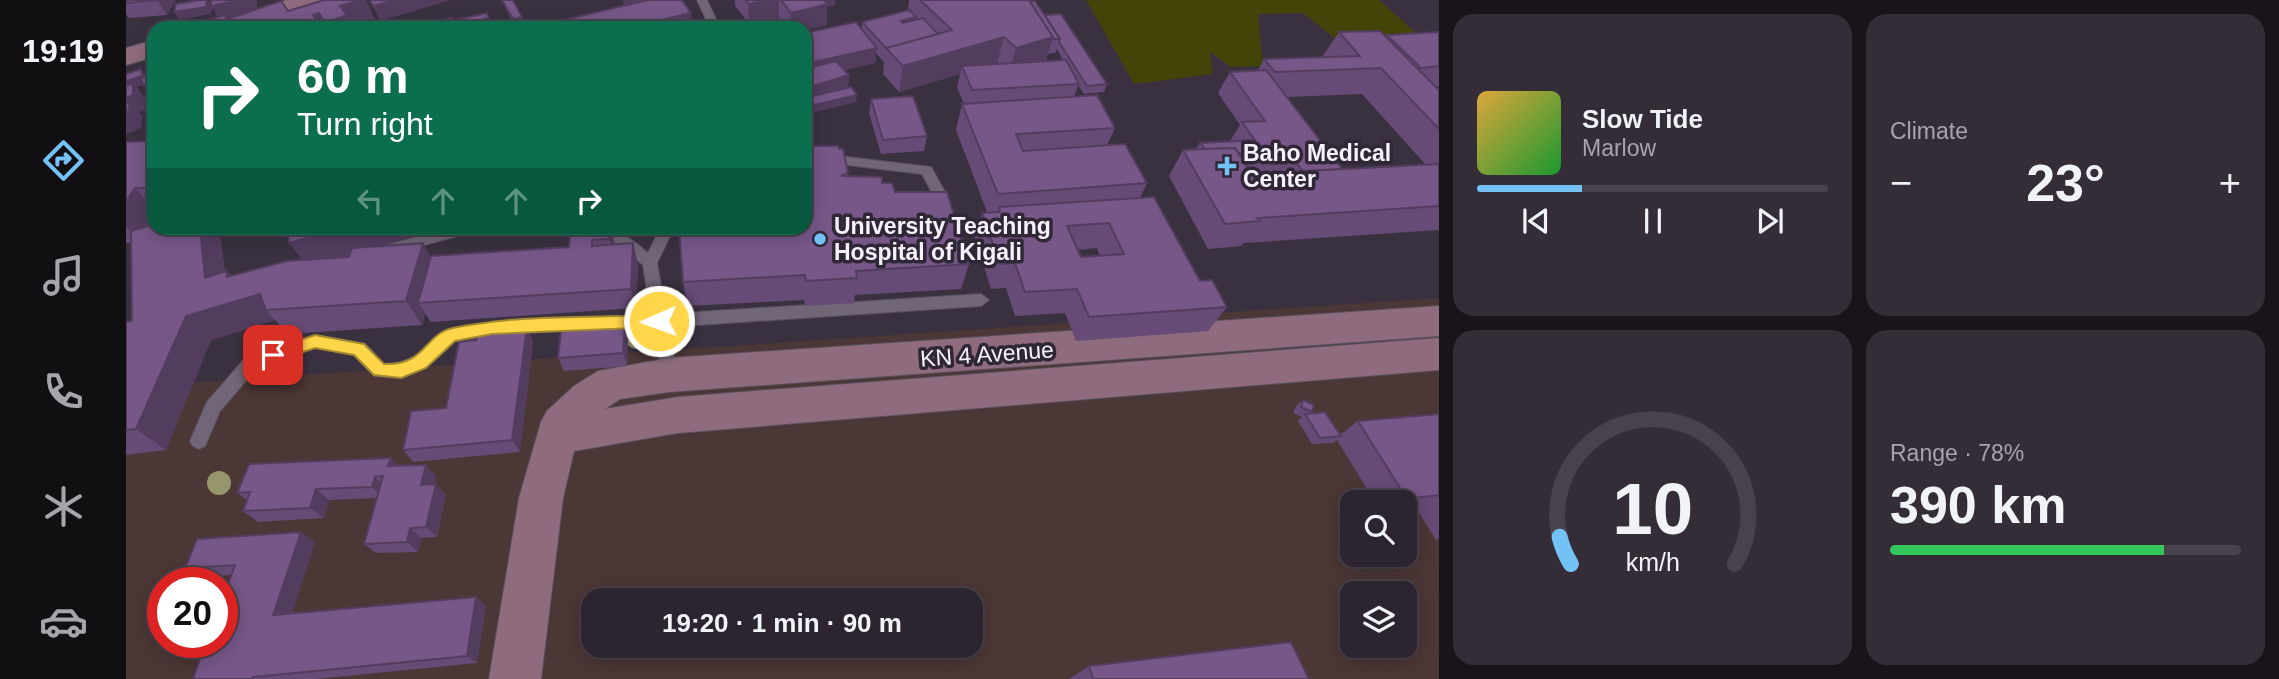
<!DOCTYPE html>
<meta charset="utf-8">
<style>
body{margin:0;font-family:Helvetica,sans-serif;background:#342d38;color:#f1f3f6;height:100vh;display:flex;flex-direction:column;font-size:26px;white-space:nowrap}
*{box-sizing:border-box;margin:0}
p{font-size:23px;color:#a6a5ab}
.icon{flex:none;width:38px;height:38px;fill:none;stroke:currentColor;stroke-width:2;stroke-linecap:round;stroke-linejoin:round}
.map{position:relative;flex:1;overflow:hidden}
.side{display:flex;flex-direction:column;gap:14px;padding:14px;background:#18141a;width:840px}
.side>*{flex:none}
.guide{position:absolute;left:21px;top:21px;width:665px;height:214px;border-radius:21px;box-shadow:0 4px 18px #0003,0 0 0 2px #48424c;background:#0b6e4f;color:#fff;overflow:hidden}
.controls{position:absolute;left:1214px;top:490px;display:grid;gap:14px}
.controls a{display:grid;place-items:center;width:77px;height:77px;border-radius:14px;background:#2c2530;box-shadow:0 4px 18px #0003,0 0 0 2px #48424c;font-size:35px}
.speed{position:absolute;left:21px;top:567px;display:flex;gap:14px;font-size:35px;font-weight:700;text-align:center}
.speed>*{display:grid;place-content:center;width:91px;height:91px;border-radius:50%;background:#2c2530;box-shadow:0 4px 18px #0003,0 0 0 2px #48424c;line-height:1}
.speed .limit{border:10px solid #d22;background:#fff;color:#111}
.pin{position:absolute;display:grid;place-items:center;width:60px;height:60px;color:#fff;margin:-30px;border-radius:14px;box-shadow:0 4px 10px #0006}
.me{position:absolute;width:77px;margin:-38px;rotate:268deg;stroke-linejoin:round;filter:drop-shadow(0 0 5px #0008)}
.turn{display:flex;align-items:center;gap:24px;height:147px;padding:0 35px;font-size:32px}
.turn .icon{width:91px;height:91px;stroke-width:2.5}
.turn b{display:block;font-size:49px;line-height:60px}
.lanes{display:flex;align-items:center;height:66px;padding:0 35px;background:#0003;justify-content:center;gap:35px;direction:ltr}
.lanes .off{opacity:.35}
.big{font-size:52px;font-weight:600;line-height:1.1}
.side .widget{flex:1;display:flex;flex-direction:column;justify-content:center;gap:10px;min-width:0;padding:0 24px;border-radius:21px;background:#342d38}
.side .dial{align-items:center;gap:0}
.dial svg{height:182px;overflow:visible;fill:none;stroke:#48424c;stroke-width:7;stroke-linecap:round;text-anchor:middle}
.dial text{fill:#f1f3f6;stroke:none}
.song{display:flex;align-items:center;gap:21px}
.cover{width:84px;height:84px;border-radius:10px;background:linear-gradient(135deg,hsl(40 70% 55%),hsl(130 70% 35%))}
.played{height:7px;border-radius:4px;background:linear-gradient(90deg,#73c1f5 30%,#48424c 30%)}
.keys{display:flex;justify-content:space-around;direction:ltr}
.heat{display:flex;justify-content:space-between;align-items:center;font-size:38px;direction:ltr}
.charge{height:10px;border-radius:5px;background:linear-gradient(90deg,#34c759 78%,#48424c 0)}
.side .tiles{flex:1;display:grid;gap:14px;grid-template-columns:repeat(2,1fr)}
.trip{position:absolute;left:455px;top:588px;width:402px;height:70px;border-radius:21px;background:#2c2530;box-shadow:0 4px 18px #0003,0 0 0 2px #48424c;font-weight:600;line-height:70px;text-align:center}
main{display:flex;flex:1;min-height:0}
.tab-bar{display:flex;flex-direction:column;width:126px;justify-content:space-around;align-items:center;background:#120f13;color:#a6a5ab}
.tab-bar .icon{width:49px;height:49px}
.tab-bar .current{color:#73c1f5}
.tab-bar b{font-size:32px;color:#f1f3f6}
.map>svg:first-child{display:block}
</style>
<main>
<nav class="tab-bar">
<b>19:19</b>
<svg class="icon current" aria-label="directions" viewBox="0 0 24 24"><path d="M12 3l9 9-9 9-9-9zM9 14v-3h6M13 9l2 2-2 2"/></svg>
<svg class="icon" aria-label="music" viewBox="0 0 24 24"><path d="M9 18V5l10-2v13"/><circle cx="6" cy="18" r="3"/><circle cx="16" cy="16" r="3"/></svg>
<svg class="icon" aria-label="phone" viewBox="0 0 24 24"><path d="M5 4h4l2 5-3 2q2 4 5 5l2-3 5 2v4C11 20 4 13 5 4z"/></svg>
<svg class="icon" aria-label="climate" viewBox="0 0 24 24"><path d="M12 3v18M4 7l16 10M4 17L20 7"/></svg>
<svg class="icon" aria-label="car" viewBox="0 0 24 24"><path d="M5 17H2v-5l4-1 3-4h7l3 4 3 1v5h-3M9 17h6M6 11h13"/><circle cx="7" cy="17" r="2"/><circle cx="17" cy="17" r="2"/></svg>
</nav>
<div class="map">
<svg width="1313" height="679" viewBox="0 0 1313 679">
<rect width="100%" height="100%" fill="#3a3140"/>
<path fill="#4b3735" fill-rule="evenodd" d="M1313,298v381h-1313v-292zM1227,502h52v53h-52zM37,583h59v59h-59zM1227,593h52v53h-52zM467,600h378v46h-378z"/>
<path fill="#424408" d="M960,0h293l45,40 -81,5 -40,-32 -45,1 5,52 -32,1 -21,-15 3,22 -79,10z"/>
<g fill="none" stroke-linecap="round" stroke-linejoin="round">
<defs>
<g id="lane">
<path d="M571,0h10l13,28h-10z"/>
<path d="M679,152l126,15 19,34 -7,5 -5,-2 -16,-30 -117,-14z"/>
<path d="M325,228h24l-2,4 -86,23 -7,-5 2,-4z"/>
<path d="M454,228c28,-3 47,6 68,25l12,-25h14l-17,35 9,51 315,-20 8,6 -8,6 -312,21 8,48 -2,5 -6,2 -6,-2 -2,-5 -8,-48 -161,7 -37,7 -29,27 -25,10 -27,-2 -20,-21 -39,-8 -57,20 -38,44 -15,35 -6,3 -6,-3 -3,-5 17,-39 39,-45 69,-22 50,9 19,20c30,0 40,-15 61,-33l6,-2 41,-7 159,-7 -8,-50 -23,-20 -38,-13z"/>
</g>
<g id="secondary">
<path d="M162,0h40l-4,5 -75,23h-41l4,-6z"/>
<path d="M28,40v17l-28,8v-17z"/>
<path d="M1313,306v30l-770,56 -49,7 -15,10 73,-12 761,-59v32l-761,63 -104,18 -11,47 -22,181h-52l30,-181 22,-76 6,-11 27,-25 24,-15 71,-13z"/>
</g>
</defs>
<use href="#lane" stroke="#59505e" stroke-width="2"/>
<use href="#secondary" stroke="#59505e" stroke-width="2"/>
<use href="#lane" fill="#716678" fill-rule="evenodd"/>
<use href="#secondary" fill="#8e6c7e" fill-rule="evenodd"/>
</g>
<g fill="#96956b">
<circle cx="510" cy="339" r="10"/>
<circle cx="93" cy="483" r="12"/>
</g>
<g fill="#654b75" fill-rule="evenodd">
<path d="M0,0h48l1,1 -8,14 -38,3 -3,-4z"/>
<path d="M376,0l23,24 -10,3 -10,-20z"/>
<path d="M609,0h100v5l-8,2v18l-22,5v-2h-18l-8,-9 -30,5 -14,-18z"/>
<path d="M783,0h120l16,15 62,69 -3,8 -20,2 -6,-9 -4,12 41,31 -8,17 40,38 -7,15 60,83 27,26 -19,24 -132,10 -11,-28 -50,3 -9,-28 -15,1 -16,-51 7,-25 5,-1 -31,-82 6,-26h2l-7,-17 3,-13 -61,18 -16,-18 1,-12 -8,-9 -1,10 -31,7 5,5 -1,13 8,14 -46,11 -5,-7v-73l57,-4v-7l46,-12zM931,49l6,11 -18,1 2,-7 8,-1zM971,248l3,8 -19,1 -4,-7z"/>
<path d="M1213,32l47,5 1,-2 52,-3v54h-4l4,4v140l-195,13 -3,3 -33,3 -39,-73 14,-26h12l5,-7 30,-2 10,-16 -22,-32 12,-21 28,-2 6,-11 58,-2zM1236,94l64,71 -84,4 -55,-72zM1147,172v1l-21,1 -1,-1z"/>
<path d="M745,99l56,37 -3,15 -43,3 -12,-41z"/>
<path d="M28,141v81l-1,2 67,12 5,36 1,-1 5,5 72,-16 -15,-32h151l-60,18 51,11 139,-10 2,-19h40l4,16 23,19 -2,45 -205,14 -6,-9 -3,12 -134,9 -13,-14 -64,20 -45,110 -40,5v-133l6,-1 -1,-78h-5v-101z"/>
<path d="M713,149l9,24v3l34,7 13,9 74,72 -8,25 -106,6 -1,8 -49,3 -1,-6 -117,6 -4,-24z"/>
<path d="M496,228h36v4l-34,3z"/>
<path d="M499,326l3,13 -1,27 -63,5 -6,-13z"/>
<path d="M407,341l-13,111 -107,10 -10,-12z"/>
<path d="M1177,400l9,12 -3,2 31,21 18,-14 81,-7v125l-3,1 -19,-30 -12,1v-9h-30l-38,-62 -4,3 -21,1 -14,-23 4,-4 -9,-4 3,-7z"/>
<path d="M272,466l38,10 -2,8 12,11 -9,42 -16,1 -3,14 -42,1 -12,-9 13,-46 -48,2 -5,18 -66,4 -15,-11 4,-11 -10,-7z"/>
<path d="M175,532l14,10 -23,71 194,-7 -9,57 -161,16h-123l38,-104 -28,2 -18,-9z"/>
<path d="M963,666l220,13h-240z"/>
</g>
<g fill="#533d5f">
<path d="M31,0h17l1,1 -8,14z"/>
<path d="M81,0l5,5 28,-5h17v13l-37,7 -8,-12 -1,6 -32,6 -5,-8z"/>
<path d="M234,0h6l11,24 -12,4h-37l-3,-5 15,-17z"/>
<path d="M270,0h55l-71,21 -7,-15z"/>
<path d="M497,0h28l-27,7z"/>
<path d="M643,0h10v19l-30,5 -1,-20z"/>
<path d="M688,0h21v5l-8,2v18l-22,5v-2h-14v-15z"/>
<path d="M193,13l8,15h-8l-6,-13z"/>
<path d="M565,13l2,15h-65z"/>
<path d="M396,17l3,7 -10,3 -2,-8z"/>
<path d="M790,17l-2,15 -13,-11z"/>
<path d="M363,18l3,8 -11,2h-19l-1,-3z"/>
<path d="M878,37l-7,26 -33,9 -2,-6 -2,8 -61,18 4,-26z"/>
<path d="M927,37l-8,26 -36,11 7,-26z"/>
<path d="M751,48l-2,15 -70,16v-15z"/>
<path d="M15,69l6,8 7,5v9l-5,2 -6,-8 -6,2 8,11v12l-6,2 4,4 -2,12 -15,6v-53z"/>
<path d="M723,75l-1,15 -43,8 1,-10z"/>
<path d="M731,95l-1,7 -46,11v-7z"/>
<path d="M28,178v16l-6,-6z"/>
<path d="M9,188l19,20v14l-12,20 -16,-15v-25z"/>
<path d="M74,228h13l7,8 9,67 -24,-25z"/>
<path d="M215,228h98l-130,40 -20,-25z"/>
<path d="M484,228l6,18 -1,13 -6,-20z"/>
<path d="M297,243l14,25 -19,35 7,10 -3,12 -16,-24z"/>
<path d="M507,243l5,20 -2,45 -5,-19z"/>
<path d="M100,271l23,25 11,-2 6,16 9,10 -64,20 -45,110 -30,-21 50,-113 41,-39z"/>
<path d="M499,326l3,13 -1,27 -4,-13z"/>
<path d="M401,328l6,13 -13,111 -8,-12z"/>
<path d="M265,458l11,11 -14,-3z"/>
<path d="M300,465l10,11 -5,20 -10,-11z"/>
<path d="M249,477l11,11 -2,10 -12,-11z"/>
<path d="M310,484l10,11 -9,42 -11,-10z"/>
<path d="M190,489l13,11 -5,18 -14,-10z"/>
<path d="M284,528l11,10 -3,14 -11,-10z"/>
<path d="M175,532l14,10 -26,81 -16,-8z"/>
<path d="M350,597l10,9 -9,57 -10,-7z"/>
</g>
<g fill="#765788" stroke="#533d5f" stroke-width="2" fill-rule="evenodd">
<path d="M0,0h31l-31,3z"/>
<path d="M74,0h7l-1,7 -32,5 2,-8z"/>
<path d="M85,0h29l-29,6z"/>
<path d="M198,0h36l-20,6 7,9 -22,8 -6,-10 -6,2 8,12 -2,1h-137l42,-13 3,4 54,-18 7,10z"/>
<path d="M244,0h26l-23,6z"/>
<path d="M376,0h11l9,17 -9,2z"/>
<path d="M522,0h34l9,13 -63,15h-98z"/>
<path d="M620,0h23l-21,4z"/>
<path d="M655,0h43l4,4 -37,9z"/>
<path d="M794,0h109l24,37 -37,11 -12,-11 -101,29 -17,-18 66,-18z"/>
<path d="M904,1h5l25,38h-8l1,-2z"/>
<path d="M783,10l7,7 -15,4 2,2 20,-5 15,16 -52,14 -24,-26z"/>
<path d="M361,13l2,5 -28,7 -2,-6z"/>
<path d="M935,14l46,70 -20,2 -28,-44 1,-3 -15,-24z"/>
<path d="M326,18l1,10h-19l6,-1 -1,-7z"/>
<path d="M730,22l21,26 -72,16v-31z"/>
<path d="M270,25l2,3h-13z"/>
<path d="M1254,31l59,59v39l-58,-61 -106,4 -11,-13 96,-3 -21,-24z"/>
<path d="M1313,32v34l-18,2 -34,-33z"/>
<path d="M28,37v12l-5,-11z"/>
<path d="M940,60l13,24 -107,6 -10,-24z"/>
<path d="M710,61l13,14 -43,13 -1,-19z"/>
<path d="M15,69l2,7 -17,5v-7z"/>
<path d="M1140,70l76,99 -39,2 -16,-20 -49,2 -3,-5 -30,1 -5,-6 55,-3 -13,-18 23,-1 -35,-49z"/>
<path d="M28,74v8l-11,3 -2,-7z"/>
<path d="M7,83v12l-7,3v-12z"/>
<path d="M725,87l6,8 -47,11 -5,-8z"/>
<path d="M971,95l18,33 -99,6 7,17 102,-7 22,39 -149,11 -36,-90z"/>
<path d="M787,96l14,40 -44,4 -12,-41z"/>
<path d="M4,102l-2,11 -2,1v-11z"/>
<path d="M28,141v37l-6,10h-13l-9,14v-60z"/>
<path d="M679,146h33l1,3h4l5,24 -7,3 41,1v6h10l3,9h52l22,72 -113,7 1,7 -51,3 -1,-6 -122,7 -4,-54h126z"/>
<path d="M1109,148l17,26 187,-10v42l-182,12 3,3 -35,3 -42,-74z"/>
<path d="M1028,197l46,84 12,-1 15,27 -138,10 -12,-28 -52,3 -10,-29 -15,1 -18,-51 18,-1 -1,-5zM983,223l15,31 -43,3 -14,-31z"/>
<path d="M28,224v4h46l5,50 21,-7 1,6 60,-16 62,-4 3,-9 71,-5 -17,58 -140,9 -6,-16 -74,22 -50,113 -10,1v-108l6,-1 -1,-90z"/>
<path d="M162,228h53l-52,15z"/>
<path d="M445,228h39l-1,11 -17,1v6l41,-3 -2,46 -213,14 13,-47 138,-9z"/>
<path d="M499,326l-2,27 -65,5 3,-27z"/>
<path d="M401,328l-15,112 -109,10 8,-39 35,-3 13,-66 17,-2 2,-8z"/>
<path d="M1177,400l11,5 -2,7 -11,-5z"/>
<path d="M1199,412l16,24 -21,2 -15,-24z"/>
<path d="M1313,414v81l-32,4 -49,-78z"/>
<path d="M265,458l-3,8 38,-1 -5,20 15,-1 -10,43 -16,1 -3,14 -43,2 19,-68 -8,1 -3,10 -56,2 -6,19 -67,3 7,-19 -13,1 12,-29z"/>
<path d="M175,532l-28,83 203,-18 -9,59 -214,21 -1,2h-59l13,-37h16v-42l13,-35 -50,3 12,-29z"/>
<path d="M1165,642l18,37h-216l-4,-13z"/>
</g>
<path fill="#ffd54a" stroke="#a68a30" stroke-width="2" d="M533,315l7,6 -7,6 -167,7 -37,7 -29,27 -25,10 -27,-3 -20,-20 -39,-7 -42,14 -8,-7 3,-4 47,-16 49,9 20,20c42,2 40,-30 69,-36 66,-14 138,-10 206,-13z"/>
<g fill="#73c1f5" stroke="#302736" stroke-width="2.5">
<path d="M1097.5 155.5h7v7h7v7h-7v7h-7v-7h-7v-7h7z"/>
<circle cx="694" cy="239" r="7"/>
</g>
<g text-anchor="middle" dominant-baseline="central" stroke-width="7" stroke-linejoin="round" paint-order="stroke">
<g font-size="23" font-weight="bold" fill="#f7f1fb" stroke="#302736" text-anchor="start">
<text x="1117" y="153">Baho Medical<tspan x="1117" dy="26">Center</tspan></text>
<text x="708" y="226">University Teaching<tspan x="708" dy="26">Hospital of Kigali</tspan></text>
</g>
<g font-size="23" fill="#f7f1fb" stroke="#302736">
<text transform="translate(861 354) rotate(-4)">KN 4 Avenue</text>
</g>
</g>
</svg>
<div class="controls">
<a><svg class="icon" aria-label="search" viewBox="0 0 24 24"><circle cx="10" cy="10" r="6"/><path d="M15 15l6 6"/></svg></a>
<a><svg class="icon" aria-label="layers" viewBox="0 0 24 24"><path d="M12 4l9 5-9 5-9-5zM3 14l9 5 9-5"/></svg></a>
</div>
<div class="speed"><div class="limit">20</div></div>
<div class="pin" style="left:147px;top:355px;background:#d93025"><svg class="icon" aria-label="arrive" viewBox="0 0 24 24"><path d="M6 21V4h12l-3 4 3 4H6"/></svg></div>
<svg class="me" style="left:533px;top:321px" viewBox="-20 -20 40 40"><circle r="17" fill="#ffd54a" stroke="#fff" stroke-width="3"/><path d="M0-11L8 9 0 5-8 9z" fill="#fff"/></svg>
<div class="trip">19:20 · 1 min · 90 m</div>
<div class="guide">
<div class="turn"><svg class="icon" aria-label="right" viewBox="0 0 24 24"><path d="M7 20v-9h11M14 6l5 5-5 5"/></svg><div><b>60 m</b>Turn right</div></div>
<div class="lanes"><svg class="icon off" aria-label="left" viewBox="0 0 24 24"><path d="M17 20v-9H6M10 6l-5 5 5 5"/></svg><svg class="icon off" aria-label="ahead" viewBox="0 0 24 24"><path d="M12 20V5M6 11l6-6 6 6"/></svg><svg class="icon off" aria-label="ahead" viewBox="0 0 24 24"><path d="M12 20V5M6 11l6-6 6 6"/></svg><svg class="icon" aria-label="right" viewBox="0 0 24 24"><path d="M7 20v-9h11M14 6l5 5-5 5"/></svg></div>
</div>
</div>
<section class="side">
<div class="tiles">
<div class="widget">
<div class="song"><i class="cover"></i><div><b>Slow Tide</b><p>Marlow</p></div></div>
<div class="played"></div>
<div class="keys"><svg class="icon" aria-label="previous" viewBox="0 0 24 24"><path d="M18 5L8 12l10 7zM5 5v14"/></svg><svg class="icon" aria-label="pause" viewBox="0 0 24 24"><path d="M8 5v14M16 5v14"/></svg><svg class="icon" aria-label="next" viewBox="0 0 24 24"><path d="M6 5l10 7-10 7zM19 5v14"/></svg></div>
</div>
<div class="widget"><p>Climate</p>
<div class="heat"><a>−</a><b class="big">23°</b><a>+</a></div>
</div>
<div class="widget dial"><svg viewBox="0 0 100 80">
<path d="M14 69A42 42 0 1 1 86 69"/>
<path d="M14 69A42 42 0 0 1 9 57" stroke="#73c1f5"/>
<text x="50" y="56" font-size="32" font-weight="700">10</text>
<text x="50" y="72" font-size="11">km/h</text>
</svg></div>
<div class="widget"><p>Range · 78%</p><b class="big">390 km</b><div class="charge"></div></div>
</div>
</section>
</main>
